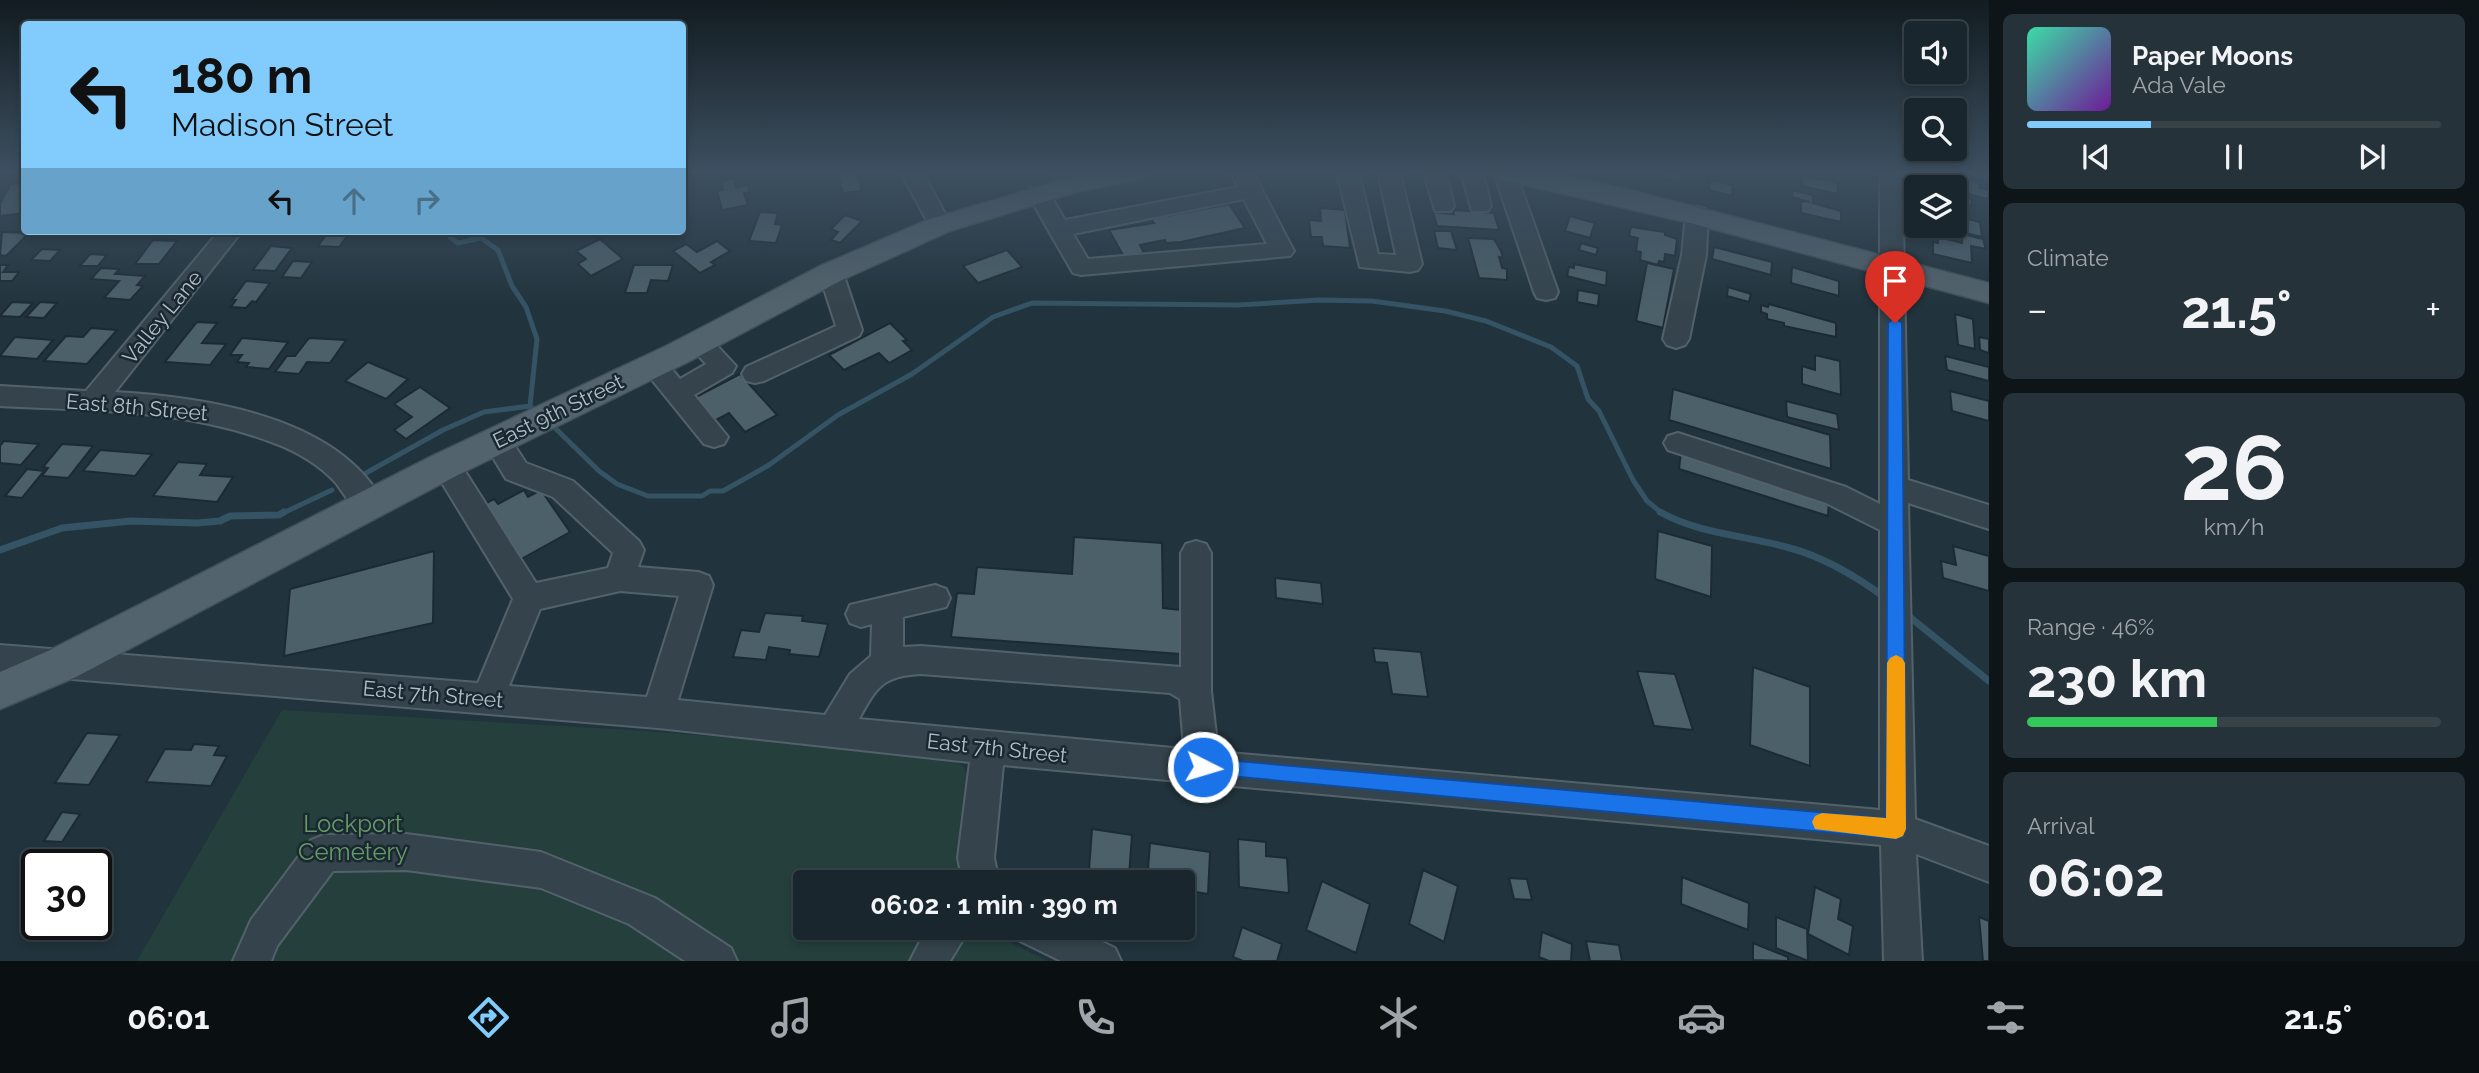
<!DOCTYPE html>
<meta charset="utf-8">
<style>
body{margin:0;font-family:Raleway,sans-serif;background:#263239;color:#f1f3f6;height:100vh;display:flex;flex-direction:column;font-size:26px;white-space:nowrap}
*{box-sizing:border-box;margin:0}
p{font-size:23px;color:#9fa5aa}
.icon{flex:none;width:38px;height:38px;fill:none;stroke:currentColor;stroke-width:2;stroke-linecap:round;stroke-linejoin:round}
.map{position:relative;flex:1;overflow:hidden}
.drawer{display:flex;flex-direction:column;gap:14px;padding:14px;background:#0e1519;width:490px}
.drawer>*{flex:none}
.banner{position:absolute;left:21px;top:21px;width:665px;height:214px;border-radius:7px;box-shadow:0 4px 10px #0003,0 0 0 2px #374349;background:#81cbfd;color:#111;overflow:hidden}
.fabs{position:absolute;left:1904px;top:21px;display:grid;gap:14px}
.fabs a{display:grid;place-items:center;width:63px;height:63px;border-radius:7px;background:#19262d;box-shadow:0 4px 10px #0003,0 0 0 2px #374349;font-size:35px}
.speed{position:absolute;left:21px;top:849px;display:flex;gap:14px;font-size:35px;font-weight:700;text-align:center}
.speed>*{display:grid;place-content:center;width:91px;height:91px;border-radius:50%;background:#19262d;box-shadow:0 4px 10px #0003,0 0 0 2px #374349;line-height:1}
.speed .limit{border:4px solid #111;border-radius:10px;background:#fff;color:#111}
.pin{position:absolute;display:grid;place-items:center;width:60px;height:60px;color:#fff;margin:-72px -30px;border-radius:50% 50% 50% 0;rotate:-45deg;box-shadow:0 0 7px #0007}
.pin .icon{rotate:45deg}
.me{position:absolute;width:77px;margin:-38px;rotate:95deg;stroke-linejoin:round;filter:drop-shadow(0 0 5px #0008)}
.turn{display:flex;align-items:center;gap:24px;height:147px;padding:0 35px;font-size:32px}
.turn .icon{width:91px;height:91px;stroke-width:2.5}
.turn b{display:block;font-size:49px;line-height:60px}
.lanes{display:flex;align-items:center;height:66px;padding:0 35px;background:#0003;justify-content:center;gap:35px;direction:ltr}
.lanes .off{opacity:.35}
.big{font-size:52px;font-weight:700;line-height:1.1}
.drawer .widget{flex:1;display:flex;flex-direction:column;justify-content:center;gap:10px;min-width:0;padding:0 24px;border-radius:10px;background:#263239}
.drawer .dial{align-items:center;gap:0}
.dial b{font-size:91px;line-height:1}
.song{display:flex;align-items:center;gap:21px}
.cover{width:84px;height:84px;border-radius:10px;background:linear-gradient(135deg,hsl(160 70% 55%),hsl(280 70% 35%))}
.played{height:7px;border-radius:4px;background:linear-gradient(90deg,#81cbfd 30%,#374349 30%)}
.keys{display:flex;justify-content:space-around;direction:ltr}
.heat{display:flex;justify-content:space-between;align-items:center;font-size:38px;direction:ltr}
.charge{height:10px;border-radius:5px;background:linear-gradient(90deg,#34c759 46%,#374349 0)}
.trip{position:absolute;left:793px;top:870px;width:402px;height:70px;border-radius:7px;background:#19262d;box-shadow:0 4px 10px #0003,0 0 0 2px #374349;font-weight:700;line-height:70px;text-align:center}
.tab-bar{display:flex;height:112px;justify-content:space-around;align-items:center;background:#0a0f12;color:#9fa5aa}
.tab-bar .icon{width:49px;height:49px}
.tab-bar .on{color:#81cbfd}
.tab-bar b{font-size:32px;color:#f1f3f6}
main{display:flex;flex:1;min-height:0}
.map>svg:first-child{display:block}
</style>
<main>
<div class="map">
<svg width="1989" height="961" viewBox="0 0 1989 961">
<rect width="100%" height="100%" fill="#21333c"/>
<path fill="#243f3c" d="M282,710l350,20 314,25 17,11 5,11 -8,72 5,33h-160v46h192l10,13 41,20h-911z"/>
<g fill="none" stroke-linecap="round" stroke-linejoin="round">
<g stroke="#345364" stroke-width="5">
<path d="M453,231l-3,6 8,6 23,-5 17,12 14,36 14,21 11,32 -7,67"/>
<path d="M551,424l48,47 18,13 31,12h54l8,-5h13l46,-26 69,-50 74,-41 81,-57 39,-14 206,2 81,-5 53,1 73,10 41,10 65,26 26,19 11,33 11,12 34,69 14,21 16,13"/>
<path d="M366,473l77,-43 41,-18 46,-6 7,6"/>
<path d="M281,514l51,-24"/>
</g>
<g stroke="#345364" stroke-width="7">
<path d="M1660,512c40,22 83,23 126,35 37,9 70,29 101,52"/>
<path d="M0,550l62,-22 69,-7 66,2 23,-2 10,-5 49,-1 5,-3"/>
<path d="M1906,614l83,67"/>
</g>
</g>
<g fill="#4c606a" stroke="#1c2b33" stroke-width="2">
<path d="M837,173h20l5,18 -19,2z"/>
<path d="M1662,173h20l-2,9 -18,-4z"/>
<path d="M1960,173h29v8l-28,-7z"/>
<path d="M1942,174l37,9 1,5 9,2v9l-34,-8v-4h-12z"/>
<path d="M1802,175l36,8v11l-36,-8z"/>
<path d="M734,178l2,9 12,-2 2,7 -6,1 4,12 -26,5 -5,-19 6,-1 -2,-9z"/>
<path d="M1710,180l23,5 -1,11 -23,-6z"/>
<path d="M24,183v30l-24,3v-13l11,-19z"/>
<path d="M1792,190l21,5v8l28,8v11l-40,-9v-12l9,1 -18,-5z"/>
<path d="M1955,196l16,3 1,6 -12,-2 2,7 -7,-1z"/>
<path d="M1229,204l16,24 -64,14 -15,1 -1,-3 -25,5 4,8 -20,4 -15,-27 45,-7 -3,-4z"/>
<path d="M1320,208l25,2 5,38 -27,-2 -1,-9h-11l-2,-17 12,1z"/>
<path d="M1453,210l41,3 5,17 -62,-4 -4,-14 21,2z"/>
<path d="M760,212l18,1 -3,11 7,1 -6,18 -27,-2z"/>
<path d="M845,215l17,6 -22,22 -9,-3 7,-8 -7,-3z"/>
<path d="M1570,216l25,7 -5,15 -25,-7z"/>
<path d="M1955,216l25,6 2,15 -45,-11h18z"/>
<path d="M1631,227l34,5v3l12,4 -2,17 -10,-2 -1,8 -5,-1 -1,4 -18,-5 1,-8 -5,-1 2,-13 -9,-2z"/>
<path d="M329,231h22l-12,16 -21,-1z"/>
<path d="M1434,231h17l6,19 -19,-2z"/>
<path d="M2,232l27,1 -23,23 -6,-1z"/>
<path d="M1962,234l21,5 2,7 1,3 -15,-3 1,17 -39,-9v-12l5,1v-6l24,6z"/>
<path d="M1468,238l26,1 7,12 2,7 -4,-1 3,11 5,1v11l-28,-2z"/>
<path d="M600,239l23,20 -32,17 -13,-12 8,-5 -10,-8z"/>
<path d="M153,240l24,1 -18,23h-24z"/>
<path d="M717,241l13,10 -19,11 4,3 -15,8 -27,-22 13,-7 11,8z"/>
<path d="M1581,243l17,5 -2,7 -17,-5z"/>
<path d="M271,246l21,2 -17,23 -22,-1z"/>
<path d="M1714,247l58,15 -1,13 -59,-16z"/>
<path d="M42,249l18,1 -10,11 -19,-1z"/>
<path d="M1007,250l15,17 -44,16 -15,-17z"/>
<path d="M90,254l17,1 -9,11h-18z"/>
<path d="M293,261l19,1 -11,16 -19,-1z"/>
<path d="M1647,263l27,6 -11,59 -27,-7z"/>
<path d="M1574,264l33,7 -1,15 -39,-10 2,-9 5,1z"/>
<path d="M0,265h8l-5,7h16l-7,9h-12z"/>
<path d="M634,265h39l-5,16 -17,-1 -4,13h-22z"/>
<path d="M1792,267l47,14v15l-48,-13z"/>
<path d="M101,268l18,1 -4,5 30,2 -8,9 6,1 -13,14 -26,-2 15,-17 -28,-2z"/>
<path d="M246,281l24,2 -14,19 -4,-1 -6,7 -15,-1 5,-7h-4z"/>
<path d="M1728,287l23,7 -2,8 -22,-6z"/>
<path d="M1578,290l21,4 -1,12 -21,-4z"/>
<path d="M12,302l21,1 -13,14 -20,-1z"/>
<path d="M40,302l17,1 -13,15 -18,-1z"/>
<path d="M1769,304l67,19v14l-52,-11v-3l-17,-4v-5l-6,-2v-7l7,2z"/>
<path d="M1955,314l18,5 2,30 -17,-4z"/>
<path d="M197,322l20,1 -15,20 24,1 -16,21 -45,-3z"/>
<path d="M890,323l17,17 -4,1 9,9 -23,13 -10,-10 -35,17 -15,-15z"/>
<path d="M91,328l26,2 -30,34 -43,-3 22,-25 17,1z"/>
<path d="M15,337l38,3 -16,19 -37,-3z"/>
<path d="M1979,337l10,2v14l-9,-3z"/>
<path d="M242,338l46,4 -19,27 -23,-2 3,-4 -12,-1 5,-7h-12z"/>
<path d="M309,338l37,2 -16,23 -23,-1 -8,12 -24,-2 12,-16h8z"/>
<path d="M1815,355l25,6 1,34 -39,-11v-18l13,4z"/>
<path d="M1945,356l44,11v14l-42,-11z"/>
<path d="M368,362l40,17 -22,20 -41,-18z"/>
<path d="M740,374l37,41 -32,17 -16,-19 -15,8 -20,-23z"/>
<path d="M420,387l30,21 -44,31 -12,-9 18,-13 -18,-13z"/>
<path d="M1673,389l157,46 1,34 -162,-49z"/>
<path d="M1950,391l39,10v20l-37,-10z"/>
<path d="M1786,401l51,13 2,16 -52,-13z"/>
<path d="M4,441l35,3 -18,21 -21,-2v-17z"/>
<path d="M62,444l31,2 -25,32 -26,-2 6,-8 -5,-1z"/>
<path d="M100,450l52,4 -17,22 -52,-5z"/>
<path d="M1681,452l148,46 -1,18 -149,-47z"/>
<path d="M178,462l29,2 -7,11 33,2 -16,25 -64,-6z"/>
<path d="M27,469l17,2 -22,27 -17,-2z"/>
<path d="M524,490l4,7 13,-7 29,42 -56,31 -35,-56 15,-8 4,5z"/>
<path d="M1658,531l54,15 -1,51 -56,-18z"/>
<path d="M1074,537l88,6 1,65 18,2v44l-230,-17 6,-44 17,1 3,-27 95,7z"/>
<path d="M1953,546l36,10v35l-46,-13 -2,-17 15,4z"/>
<path d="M434,551l-1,72 -149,33 6,-67z"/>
<path d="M1275,578l46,5 2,21 -47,-6z"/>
<path d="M765,613l38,3 -1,5 26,3 -9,33 -30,-3 1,-4 -21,-3 -3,13 -33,-3 8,-27 18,2z"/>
<path d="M1373,648l48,4 7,45 -36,-3 -5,-31 -12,-1z"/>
<path d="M1753,667l57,20v79l-60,-21z"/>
<path d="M1637,671l38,3 18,56 -39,-4z"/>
<path d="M87,733l33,2 -31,50 -34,-2z"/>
<path d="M194,744l25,2 -5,9 13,1 -16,30 -65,-4 19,-33 26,1z"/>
<path d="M62,812l18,2 -18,28 -18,-1z"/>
<path d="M1092,829l40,6 -3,41 -40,-6z"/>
<path d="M1238,839l28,3v14l21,2 2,35 -50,-6z"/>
<path d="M1150,843l60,9 -2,42 -25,-4v-8h-36z"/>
<path d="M1423,870l35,16 -14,56 -35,-18z"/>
<path d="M1682,877l67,26 -1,27 -67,-26z"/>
<path d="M1509,878l18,1 5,21 -18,-1z"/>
<path d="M1322,881l48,23 -14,49 -50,-23z"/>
<path d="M1815,887l26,12 -3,20 15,7 -4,29 -41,-21z"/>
<path d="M1776,917l31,12 1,32 -32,-13z"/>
<path d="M1979,917l10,4v40h-6z"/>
<path d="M1242,927l40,17 -5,17h-34l-10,-4z"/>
<path d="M1542,932l30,12 -1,17h-22l-10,-4z"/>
<path d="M1586,941l33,4 3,16h-32z"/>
<path d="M1753,943l35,14v4l-35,-1z"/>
</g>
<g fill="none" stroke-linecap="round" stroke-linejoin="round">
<defs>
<g id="minor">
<path d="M901,173h22l28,52 -3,5 -8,2 -8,-2z"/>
<path d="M1053,173h22l8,11 -3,5h-16z"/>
<path d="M1231,173h22l41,78 -4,5 -209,19 -8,-2 -46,-80 3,-5h16l19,32 173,-33zM1244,199l23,45 -179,15 -15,-25z"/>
<path d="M1337,173h22l19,81 18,1 -18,-82h22l22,91 -4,6 -8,2 -50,-5z"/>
<path d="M1424,173h22l8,33 -3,5h-16z"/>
<path d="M1461,173h22l8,33 -3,5h-16z"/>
<path d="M1494,173h22l42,119 -3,6 -9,2 -9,-2 -3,-6z"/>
<path d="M1880,173h22l6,307 81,25v24l-81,-26 7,316 74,27v36l-73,-28 6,107h-38l-3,-116 -878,-80 -9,93 5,24h-36l-5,-24 12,-96 -312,-34 -658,-55v-28l478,38 35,-84 -77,-126 -4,-8 4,-8 10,-3 10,3 80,126 72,-15 5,-15 -60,-56 -47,-18 -23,-38 4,-7 10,-3 10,3 19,29 47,18 66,60 5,9 -6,17 60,5 11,4 4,9 -35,115 147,15 25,-41 21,-18 1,-32 -11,3 -11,-4 -4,-9 4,-9 85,-20 11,4 4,9 -4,9 -43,10v30l18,-1 260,21v-114l5,-9 10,-3 10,3 5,9v138l7,61 662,58v-280l-54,-27 -158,-53 -4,-7 4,-7 10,-3 168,54 34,17zM620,591l59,5 -32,101 -138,-11 31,-77zM921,674l249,19 10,6 4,50 -325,-30c18,-33 24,-43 62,-45z"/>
<path d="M1697,207l8,2 3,5 -2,41 -17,84 -4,6 -9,3 -9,-3 -4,-6 19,-84 4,-41 3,-5z"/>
<path d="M219,231h23l-127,161c88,5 224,24 269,112l-4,8c-7,2 -13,5 -20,0 -10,-6 -17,-20 -24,-29 -16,-18 -40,-32 -62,-40 -88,-34 -182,-32 -274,-37v-20l86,5z"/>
<path d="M831,265l8,2 4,6 19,57 -3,6 -95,45 -9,2 -9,-2 -4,-7 4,-7 90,-41 -17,-53 4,-6z"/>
<path d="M699,333l9,3 28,30 -4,7 -38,22 34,42 -4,7 -10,3 -10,-3 -64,-79 4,-7c18,-5 25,8 36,21l26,-15 -20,-22 4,-6z"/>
<path d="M406,834l135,18 114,46 76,50 6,13h-52l-56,-37 -88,-36 -135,-18 -73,1 -56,75 -6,15h-38l18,-41 60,-80 13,-5z"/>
<path d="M927,928h43l-20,33h-40z"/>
<path d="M1014,928h59l42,20 6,13h-60l-41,-20z"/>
</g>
<g id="major">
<path d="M1086,173h60l-4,6 -66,13 -126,39 -108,49 -154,82 -230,113 -382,202 -76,32v-37l48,-21 386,-196 232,-109 154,-80 110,-47z"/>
<path d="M1495,173h56l79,17 359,93v20l-299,-80 -191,-44z"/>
</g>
</defs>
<use href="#minor" stroke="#53626a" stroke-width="4"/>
<use href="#major" stroke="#415058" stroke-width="3"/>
<use href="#minor" fill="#35444c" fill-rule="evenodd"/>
<use href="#major" fill="#53636d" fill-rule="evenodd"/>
</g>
<linearGradient id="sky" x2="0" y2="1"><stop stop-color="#121c21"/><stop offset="0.56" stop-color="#3d5061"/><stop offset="1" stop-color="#3d5061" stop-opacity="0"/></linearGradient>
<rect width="1989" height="308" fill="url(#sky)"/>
<path fill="#1a73e8" stroke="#114b97" stroke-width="2" d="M1895,318l7,5 4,506 -3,7 -7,3 -699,-66 -3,-6 3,-6 6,-3 683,60 2,-495z"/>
<path fill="#f59e0b" d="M1896,655l6,3 3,5 1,166 -3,7 -7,3 -81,-10 -3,-7 3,-6 7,-3 64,5 1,-155 3,-5z"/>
<g text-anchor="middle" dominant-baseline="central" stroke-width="5" stroke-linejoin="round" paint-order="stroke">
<g font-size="21" fill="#b1bfc8" stroke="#1a2931">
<text transform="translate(162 317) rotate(-51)">Valley Lane</text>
<text transform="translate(137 407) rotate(5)">East 8th Street</text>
<text transform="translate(558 411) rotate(-26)">East 9th Street</text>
<text transform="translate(433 694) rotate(5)">East 7th Street</text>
<text transform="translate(997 748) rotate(6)">East 7th Street</text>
</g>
<g font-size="24" fill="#669a67" stroke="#1a2931">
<text x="353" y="823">Lockport<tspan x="353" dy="28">Cemetery</tspan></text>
</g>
</g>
</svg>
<div class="fabs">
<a><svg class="icon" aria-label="sound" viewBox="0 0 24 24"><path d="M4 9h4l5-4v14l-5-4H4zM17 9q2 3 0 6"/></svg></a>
<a><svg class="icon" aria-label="search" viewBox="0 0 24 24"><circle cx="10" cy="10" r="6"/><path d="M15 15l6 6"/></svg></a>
<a><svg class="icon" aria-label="layers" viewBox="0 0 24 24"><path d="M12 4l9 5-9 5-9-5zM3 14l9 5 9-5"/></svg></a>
</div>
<div class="speed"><div class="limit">30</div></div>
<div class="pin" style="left:1895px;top:323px;background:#d93025"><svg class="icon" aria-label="arrive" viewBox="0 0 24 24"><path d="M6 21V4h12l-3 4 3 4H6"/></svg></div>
<svg class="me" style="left:1203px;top:767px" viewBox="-20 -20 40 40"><circle r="17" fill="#1a73e8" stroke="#fff" stroke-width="3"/><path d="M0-11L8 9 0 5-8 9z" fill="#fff"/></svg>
<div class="trip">06:02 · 1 min · 390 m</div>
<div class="banner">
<div class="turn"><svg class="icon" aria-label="left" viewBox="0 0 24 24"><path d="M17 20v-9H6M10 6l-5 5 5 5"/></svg><div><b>180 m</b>Madison Street</div></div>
<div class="lanes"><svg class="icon" aria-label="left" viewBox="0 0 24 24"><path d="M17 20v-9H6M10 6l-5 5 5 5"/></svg><svg class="icon off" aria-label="ahead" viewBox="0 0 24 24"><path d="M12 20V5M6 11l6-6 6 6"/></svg><svg class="icon off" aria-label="right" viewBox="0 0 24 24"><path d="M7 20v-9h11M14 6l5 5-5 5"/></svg></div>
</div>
</div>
<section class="drawer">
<div class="widget">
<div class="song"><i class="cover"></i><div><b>Paper Moons</b><p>Ada Vale</p></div></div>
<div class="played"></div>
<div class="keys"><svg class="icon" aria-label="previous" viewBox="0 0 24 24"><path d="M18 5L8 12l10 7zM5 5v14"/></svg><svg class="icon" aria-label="pause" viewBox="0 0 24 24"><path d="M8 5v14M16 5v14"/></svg><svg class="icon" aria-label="next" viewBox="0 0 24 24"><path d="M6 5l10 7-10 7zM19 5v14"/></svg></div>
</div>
<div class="widget"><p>Climate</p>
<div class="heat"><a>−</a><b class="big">21.5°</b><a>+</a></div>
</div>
<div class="widget dial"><b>26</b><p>km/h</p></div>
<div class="widget"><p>Range · 46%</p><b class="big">230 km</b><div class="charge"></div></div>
<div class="widget"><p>Arrival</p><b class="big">06:02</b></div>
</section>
</main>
<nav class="tab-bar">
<b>06:01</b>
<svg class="icon on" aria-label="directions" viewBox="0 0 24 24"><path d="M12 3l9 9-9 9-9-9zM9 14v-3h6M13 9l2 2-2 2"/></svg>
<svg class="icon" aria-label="music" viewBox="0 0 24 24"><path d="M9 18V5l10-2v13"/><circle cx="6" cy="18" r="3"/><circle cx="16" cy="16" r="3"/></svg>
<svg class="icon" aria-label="phone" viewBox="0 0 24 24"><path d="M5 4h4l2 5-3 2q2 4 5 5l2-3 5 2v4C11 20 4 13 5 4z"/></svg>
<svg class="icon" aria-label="climate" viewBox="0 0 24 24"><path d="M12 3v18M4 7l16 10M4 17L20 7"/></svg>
<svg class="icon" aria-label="car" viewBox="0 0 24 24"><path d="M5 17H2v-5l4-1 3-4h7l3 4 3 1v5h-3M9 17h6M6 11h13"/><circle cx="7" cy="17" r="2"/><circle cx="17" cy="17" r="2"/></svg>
<svg class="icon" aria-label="filters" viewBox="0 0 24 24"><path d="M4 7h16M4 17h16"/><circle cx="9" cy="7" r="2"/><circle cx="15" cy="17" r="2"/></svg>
<b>21.5°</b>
</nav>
